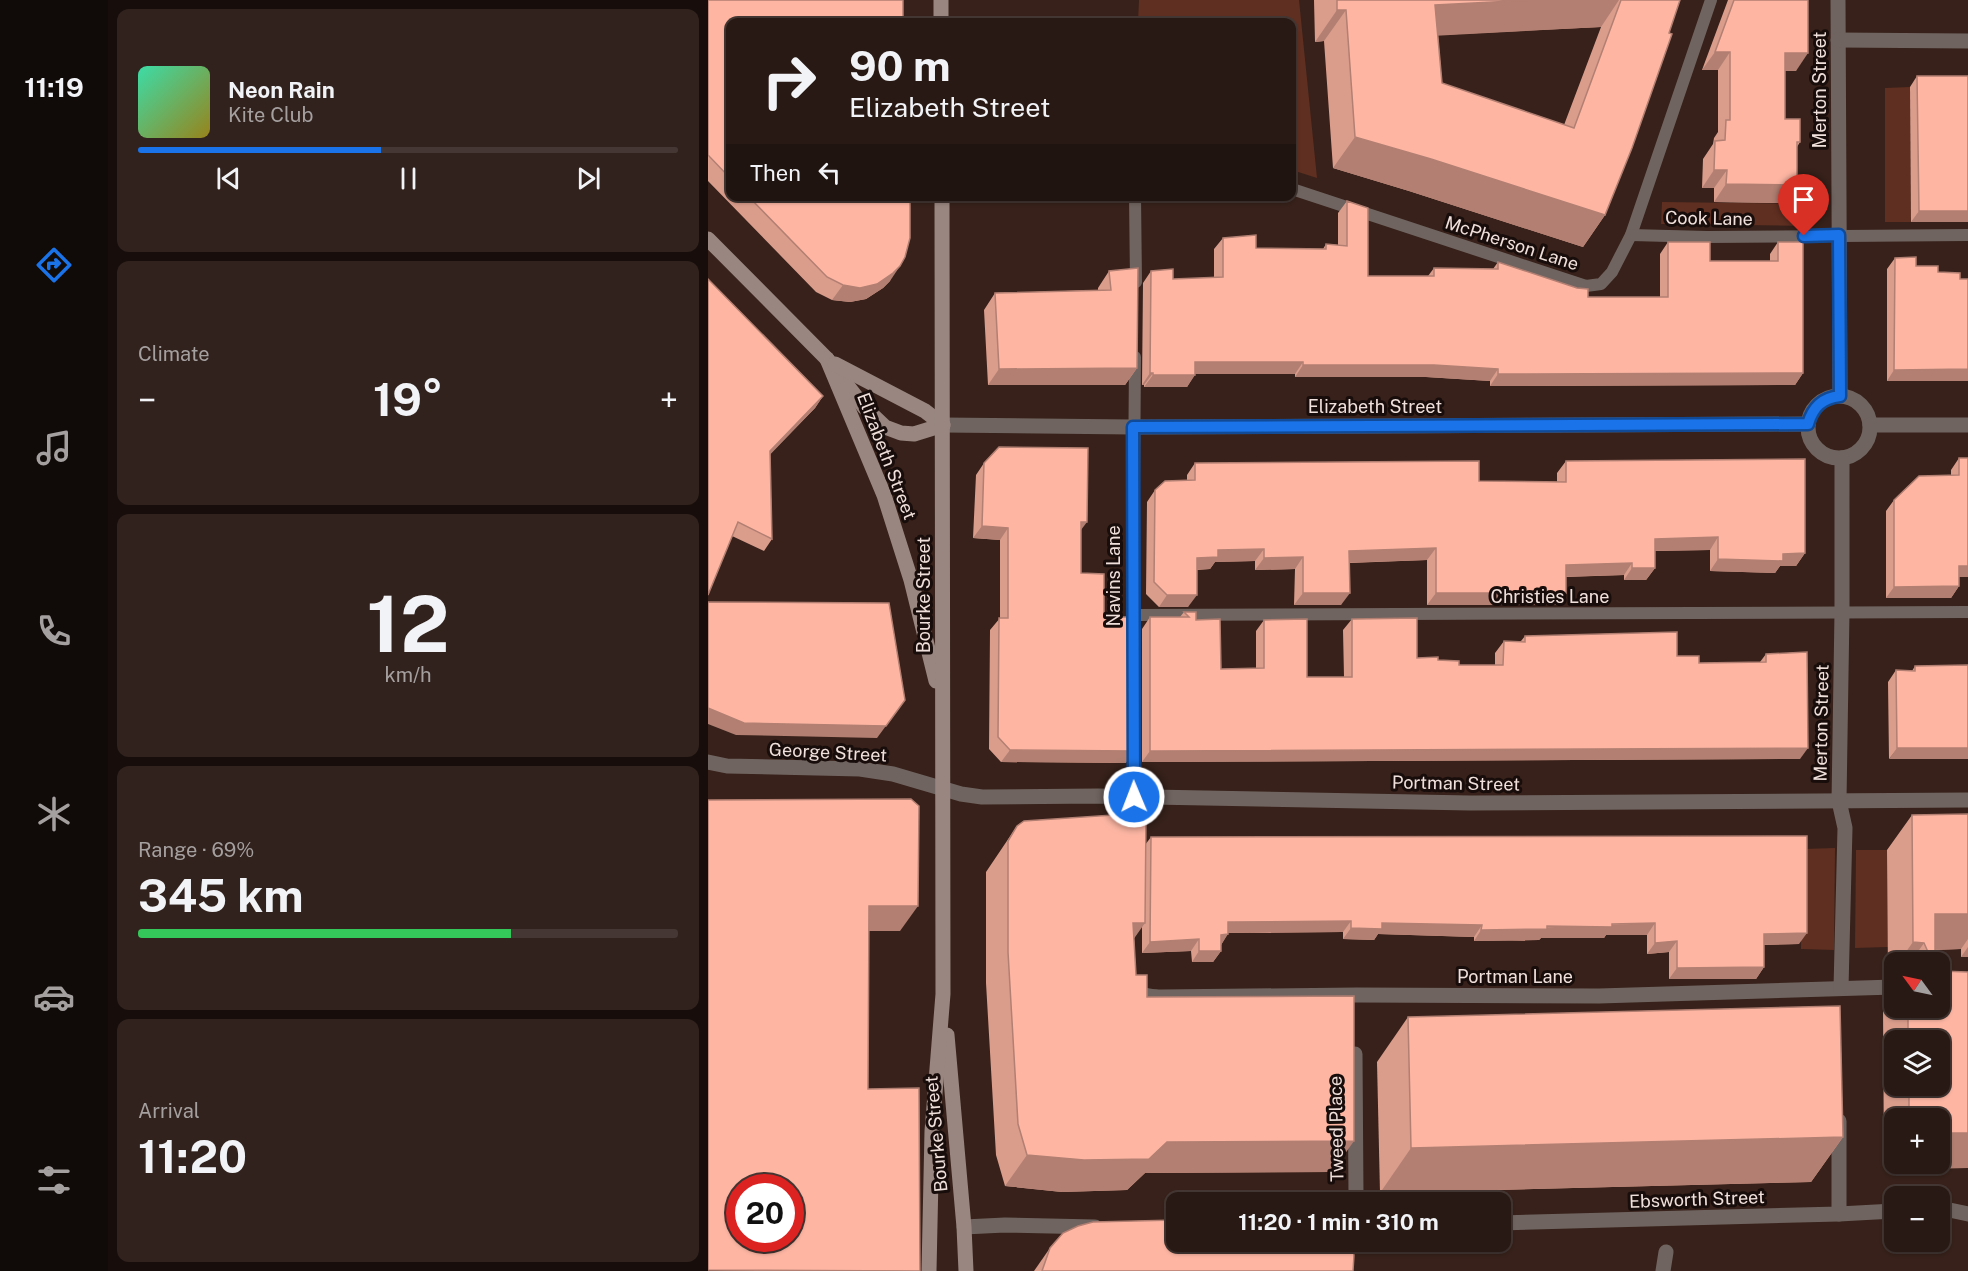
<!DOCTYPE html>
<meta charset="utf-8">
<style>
body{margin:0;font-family:"Public Sans",sans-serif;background:#31221d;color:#f1f3f6;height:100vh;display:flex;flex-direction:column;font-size:22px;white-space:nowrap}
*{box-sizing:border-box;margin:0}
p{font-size:20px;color:#a5a0a0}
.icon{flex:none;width:33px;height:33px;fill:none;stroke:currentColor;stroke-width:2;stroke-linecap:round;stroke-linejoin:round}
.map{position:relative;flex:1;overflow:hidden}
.drawer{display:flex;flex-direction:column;gap:9px;padding:9px;background:#170e0b;width:600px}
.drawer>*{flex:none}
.top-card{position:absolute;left:18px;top:18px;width:570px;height:183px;border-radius:12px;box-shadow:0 2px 4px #0004,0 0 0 2px #453834;background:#291914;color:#f1f3f6;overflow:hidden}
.needle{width:39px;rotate:303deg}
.controls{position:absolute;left:1176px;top:952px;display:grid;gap:12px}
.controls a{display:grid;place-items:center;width:66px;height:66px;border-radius:12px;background:#291914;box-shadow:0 2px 4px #0004,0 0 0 2px #453834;font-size:30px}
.speed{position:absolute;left:18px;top:1174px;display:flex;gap:12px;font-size:30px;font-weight:700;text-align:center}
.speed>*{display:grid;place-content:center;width:78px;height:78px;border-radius:50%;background:#291914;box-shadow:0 2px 4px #0004,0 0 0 2px #453834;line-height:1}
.speed .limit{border:9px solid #d22;background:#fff;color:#111}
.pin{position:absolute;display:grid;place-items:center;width:51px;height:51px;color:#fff;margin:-62px -26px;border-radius:50% 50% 50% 0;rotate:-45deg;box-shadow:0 0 6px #0007}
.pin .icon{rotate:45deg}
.me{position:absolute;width:66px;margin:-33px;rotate:359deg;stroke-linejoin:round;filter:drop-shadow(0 0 4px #0008)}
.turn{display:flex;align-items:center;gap:21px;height:126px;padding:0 24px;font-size:27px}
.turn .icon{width:78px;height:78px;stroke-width:2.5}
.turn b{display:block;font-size:42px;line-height:51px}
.then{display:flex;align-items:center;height:57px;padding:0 24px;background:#0003;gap:12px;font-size:22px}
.big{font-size:45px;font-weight:700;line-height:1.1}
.drawer .widget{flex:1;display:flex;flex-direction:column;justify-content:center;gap:9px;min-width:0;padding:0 21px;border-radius:12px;background:#31221d}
.drawer .dial{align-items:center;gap:0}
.dial b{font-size:78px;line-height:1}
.song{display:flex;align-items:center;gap:18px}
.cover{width:72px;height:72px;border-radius:9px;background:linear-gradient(135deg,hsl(160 70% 55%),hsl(50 70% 35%))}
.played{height:6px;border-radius:3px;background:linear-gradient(90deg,#1a73e8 45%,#453834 45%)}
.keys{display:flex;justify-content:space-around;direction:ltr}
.heat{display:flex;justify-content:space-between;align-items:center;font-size:33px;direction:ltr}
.charge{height:9px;border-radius:4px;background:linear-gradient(90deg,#34c759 69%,#453834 0)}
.trip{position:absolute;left:458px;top:1192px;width:345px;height:60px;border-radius:12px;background:#291914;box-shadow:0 2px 4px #0004,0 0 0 2px #453834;font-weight:700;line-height:60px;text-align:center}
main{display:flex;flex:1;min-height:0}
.menu{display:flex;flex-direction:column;width:108px;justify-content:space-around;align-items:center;background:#100a08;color:#a5a0a0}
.menu .icon{width:42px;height:42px}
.menu .selected{color:#1a73e8}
.menu b{font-size:27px;color:#f1f3f6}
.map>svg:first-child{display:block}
</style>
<main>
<nav class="menu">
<b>11:19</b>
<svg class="icon selected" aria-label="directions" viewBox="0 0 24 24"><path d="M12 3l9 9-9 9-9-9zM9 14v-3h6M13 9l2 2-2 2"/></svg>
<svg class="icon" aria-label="music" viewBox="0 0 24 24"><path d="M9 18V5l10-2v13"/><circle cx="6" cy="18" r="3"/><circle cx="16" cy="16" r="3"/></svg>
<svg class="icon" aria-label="phone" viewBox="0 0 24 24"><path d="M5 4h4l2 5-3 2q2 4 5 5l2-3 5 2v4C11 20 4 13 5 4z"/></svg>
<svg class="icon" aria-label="climate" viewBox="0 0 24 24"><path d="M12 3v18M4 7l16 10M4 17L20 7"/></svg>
<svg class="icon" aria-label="car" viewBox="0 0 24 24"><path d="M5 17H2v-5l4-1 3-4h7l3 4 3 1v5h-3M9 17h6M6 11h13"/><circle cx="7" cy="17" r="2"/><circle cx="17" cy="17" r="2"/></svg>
<svg class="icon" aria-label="filters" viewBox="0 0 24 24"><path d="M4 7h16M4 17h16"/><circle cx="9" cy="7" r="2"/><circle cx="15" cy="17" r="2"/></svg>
</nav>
<section class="drawer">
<div class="widget">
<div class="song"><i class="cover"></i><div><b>Neon Rain</b><p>Kite Club</p></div></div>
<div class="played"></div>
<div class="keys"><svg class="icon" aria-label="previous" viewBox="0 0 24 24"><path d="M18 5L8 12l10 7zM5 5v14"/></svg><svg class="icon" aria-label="pause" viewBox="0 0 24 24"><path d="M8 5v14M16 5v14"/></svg><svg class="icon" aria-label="next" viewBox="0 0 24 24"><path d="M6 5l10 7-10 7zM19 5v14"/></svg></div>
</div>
<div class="widget"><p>Climate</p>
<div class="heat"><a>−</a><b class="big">19°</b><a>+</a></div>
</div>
<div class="widget dial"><b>12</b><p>km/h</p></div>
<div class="widget"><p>Range · 69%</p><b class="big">345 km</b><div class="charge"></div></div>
<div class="widget"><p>Arrival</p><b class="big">11:20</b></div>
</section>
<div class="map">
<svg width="1260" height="1271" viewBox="0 0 1260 1271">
<rect width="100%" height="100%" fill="#37211a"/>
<g fill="#5f2f21">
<path d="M431,0h160l18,178 -25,-8v-148h-154z"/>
<path d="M1202,87l1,135h-26v-134z"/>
<path d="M954,202l146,2v22l-147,-2z"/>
<path d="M1127,848l-1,102 -33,-1 1,-100z"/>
<path d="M1148,850h31l1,97 -33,1z"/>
</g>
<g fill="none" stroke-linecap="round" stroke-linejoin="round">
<g stroke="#706460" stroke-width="12">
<path d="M584,189l294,97 15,-2 11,-12 19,-37 80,-235"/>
<path d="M427,196l1,86"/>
<path d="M923,235l76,2 261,-2"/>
<path d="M425,615l835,-3"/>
<path d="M425,621l2,-264"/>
<path d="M426,735v62"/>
</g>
<path stroke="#706460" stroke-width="15" d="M955,1271l3,-19"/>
<g stroke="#706460" stroke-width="15">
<path d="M1130,0l2,396"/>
<path d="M1130,40l130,1"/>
<circle cx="1131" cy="427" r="31"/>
<path d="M235,425l190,2 675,-3"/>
<path d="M1162,425h98"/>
<path d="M0,762l19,4 133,3 33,5 68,20 21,3 116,-1 372,7 498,-3"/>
<path d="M426,836v-39"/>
<path d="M426,983c4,14 14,13 26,14l197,-2 242,1 295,-9"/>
<path d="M1133,988l4,-160 -6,-27 3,-189v-154"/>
<path d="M647,1203l1,-7 -1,-142"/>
<path d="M1232,1208l28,6"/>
<path d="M1131,1214v-93"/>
<path d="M792,1223l339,-9 55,-3"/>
<path d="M256,1227l41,-2 90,2"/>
</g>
<g stroke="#998680" stroke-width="15">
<path d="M233,0v22"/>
<path d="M0,239l119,120 37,48 21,20 16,6 13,1 29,-9"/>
<path d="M119,359l57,136 27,85 25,101"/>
<path d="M127,364l90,47 18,14"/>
<path d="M239,1035l17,192 2,44"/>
<path d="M221,1271l3,-140 11,-137 -1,-798"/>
</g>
</g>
<g fill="#da9d8c" fill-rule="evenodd">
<path d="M0,0l22,22v174h180l-20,85 -7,7 -17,11 -16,3 -18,-2 -16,-8 -108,-111z"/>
<path d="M606,0h366l-75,215 -22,32 -174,-56 -76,-23 -9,-127 -9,1zM893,27l-37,98 -122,-42 -4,-48z"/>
<path d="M1020,0h80l-12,71h-11v48l15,23 -3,5 -12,56 -71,-1v-14h-12l1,-29 10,-15 1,-6 4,-6v-62h-16z"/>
<path d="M1209,76h51v146h-57l-1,-135z"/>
<path d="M639,201l21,75h60l6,-8 59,1 5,-7 90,35h72v-43l8,-12 42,19h60v-7l8,-12 25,131 -8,12 -305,1v-5l-64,-4h-131v-3h-100l-8,13h-43v-2h-2l1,-102 8,-12 22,8 41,-1v-29l9,-11 33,10 67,1 3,-5 12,1v-32z"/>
<path d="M1187,258l21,8 44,13h8v102h-81v-112z"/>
<path d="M401,271l28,97 -12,17h-137l-4,-75 11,-17 103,-3v-2z"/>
<path d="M0,279l115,117 -8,12 -45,46 2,85 -8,12 -32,-15z"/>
<path d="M1251,458h9v119h-9v9l-8,12h-65v-87l8,-11 57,-25v-5z"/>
<path d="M858,461l239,92 -9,13h-16l-5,7 -65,-2v-21l-55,1v17l-9,12h-22v-5l-58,2 -9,28h-130v-45l-77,3 -9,42h-47l1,-36 -40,1v-9l-40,1 -5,7 -13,1 -9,37h-29l-13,-13 1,-92 8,-12 32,-10v-5l8,-12 284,18 78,1v-9z"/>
<path d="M276,463l97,68v42l23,44 22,146 -125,-1 -12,-13 1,-119 10,-12v-78l-27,-2 3,-63z"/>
<path d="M476,612l12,8 25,49 35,-1v-37l8,-11 43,57h37l-1,-47 9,-11 65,39 21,2 21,5h36v-12l9,-12h17l4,-5 152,20 22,7 61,-1 6,-8 34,105 -658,3v-133l8,-12h30z"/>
<path d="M1260,665l-79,94 -1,-77 8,-12 16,1 3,-5z"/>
<path d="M1260,814v143h-7v-8l-26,1v13h-41v15l-6,-1 -1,-127 25,-35z"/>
<path d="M420,817l17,28 6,-8 648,107 -35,1v22l-8,12h-87v-27l-22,2v-19h-41l-2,3h-63l-2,2 -65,1v-4l-96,-3 -4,6 -31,-1v-7l-115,1 -7,12v6l-8,11h-21l-1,-11 -49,2v-27l-8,12 2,37 11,22 185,175 -187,1 -18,17 -65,2 -57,-6 -9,-31 -10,-172v-111l31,-46z"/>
<path d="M1186,988v20h46l28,160 -84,1 -1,-163zM1186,1041h46v45h-46zM1186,1119h46l-46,45z"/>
<path d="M700,1017l435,120 -32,45 -431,11 -3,-131z"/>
<path d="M342,1248l303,23h-319z"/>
</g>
<g fill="#b27f72">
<path d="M824,0h87l-18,27 -188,10 22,-32z"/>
<path d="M629,10h9l-22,31 -9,1z"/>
<path d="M1007,52h15l-12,18h-16z"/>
<path d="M1077,53h23l-12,18h-24z"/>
<path d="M647,137l76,22 174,56 -22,32 -174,-56 -76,-23z"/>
<path d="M1006,170h13l-13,18h-12z"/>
<path d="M1018,184l71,1 -12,18 -71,-1z"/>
<path d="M1211,211h49v11h-57z"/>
<path d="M192,266l-10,15 -7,7 -17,11 -16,3 -18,-2 11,-15z"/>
<path d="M487,362h108l-8,12h-108z"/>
<path d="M595,365h131l64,4 -8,12 -64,-4h-131z"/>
<path d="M429,368l-12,17h-137l11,-16z"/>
<path d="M1260,369v12h-81l7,-11z"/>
<path d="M442,373h3l-9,12h-2z"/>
<path d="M1095,373l-8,12 -305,1 8,-12z"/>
<path d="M445,375h42l-8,12h-43z"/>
<path d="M115,396l-8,12 -53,55 8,-12z"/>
<path d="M373,522h6l-9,12z"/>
<path d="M274,526l26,2 -8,12 -27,-2z"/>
<path d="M1010,537l-8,13 -64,1 9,-12z"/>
<path d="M728,548l-9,12 -86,3 8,-12z"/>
<path d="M556,549l-9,12 -40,1 -5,7 -22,1 9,-12 21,-8z"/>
<path d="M1097,553l-9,13h-16l-5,7 -65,-2 8,-12 65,-5z"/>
<path d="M595,557l-8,12 -40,1 9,-12z"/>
<path d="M924,563l-8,12 -67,2 9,-12z"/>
<path d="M1251,566h9v11h-17z"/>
<path d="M924,568h23l-9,12h-22z"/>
<path d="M1251,586l-8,12h-65l8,-11z"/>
<path d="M595,593h47l-9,12h-47z"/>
<path d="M728,593h130l-9,12h-130z"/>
<path d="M459,595h30l-9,12h-29z"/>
<path d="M197,700l-28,38 -141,-3 -28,-11v-16z"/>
<path d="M1100,748l-8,11 -658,3 8,-11z"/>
<path d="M1189,748h71v11h-79z"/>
<path d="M302,750l124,1 -8,12 -125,-1z"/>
<path d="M161,906h49l-18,25h-49z"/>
<path d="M1227,914h33v25l-7,10 -34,1 -3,-7 -14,20h-12l15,-21z"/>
<path d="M643,921l-8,11 -123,1 8,-11z"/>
<path d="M425,923h12l-22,31z"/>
<path d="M674,923l100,2 -8,12 -96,-3 -4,6 -31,-1 8,-11z"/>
<path d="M947,923l-8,12h-41l-2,3h-63l-2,2 -65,1 7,-11z"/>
<path d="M1099,933l-8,11 -43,1 8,-11z"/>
<path d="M520,934l-7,11v-10z"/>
<path d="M491,939l-8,12 -49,2 8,-11z"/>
<path d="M969,941l-8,11 -22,2 8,-11z"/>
<path d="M1260,947v10h-7z"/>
<path d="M491,951h22l-8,11h-21z"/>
<path d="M1056,967l-8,12h-87l8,-11z"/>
<path d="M1186,968v10l-6,-1z"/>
<path d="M1232,1133h28v35l-84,1 10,-15v10h46z"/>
<path d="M1135,1137l-32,45 -431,11 31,-45z"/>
<path d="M646,1141l-22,31 -187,1 -18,17 -65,2 -57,-6 22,-31 140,-13z"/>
</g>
<g fill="#feb6a3" stroke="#b27f72" stroke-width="1.5" fill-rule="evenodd">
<path d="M0,0h195v22h-173v156l-22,-23z"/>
<path d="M629,0h195l-97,5 7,78 132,45 47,-128h59l-11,33 3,1 -40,114 -27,67 -174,-56 -76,-22 -9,-127h-9z"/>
<path d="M1026,0h74v53h-23v66h15v23h-3v43l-71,-1 1,-14h-13l1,-29 10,-1 1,-20h4v-68h-15z"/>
<path d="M1209,76h51v135h-49z"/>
<path d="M40,196h162v42l-5,19 -5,9 -7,7 -16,11 -17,4 -17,-3 -16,-8z"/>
<path d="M639,201l21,7v68h66v-8l64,1v-7l79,26 11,1v8h80v-55h42v19h68v-19h25v131l-305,1v-5l-64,-4h-131v-3h-108v13h-42v-2h-3l1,-102 22,-2v10l50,-2v-39l33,-3v13l70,1v-5l21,2z"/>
<path d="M1208,257v9h22v6l22,1v6h8v90l-74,1 1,-112z"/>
<path d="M430,268l-1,100 -138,1 -4,-76 116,-3 -2,-19z"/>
<path d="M0,279l115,117 -53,55 2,88 -34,-17 -30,73z"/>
<path d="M291,447l89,1 -1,74h-6v51l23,1v43h30v134l-124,-1 -12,-13 1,-119h9v-90l-26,-2 2,-63z"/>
<path d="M1251,458h9v108h-9v20l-65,1v-87l25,-24 40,-1z"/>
<path d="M1097,459v94l-22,1v7l-65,-2v-22l-63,2v29h-23v-5l-66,2v28h-130v-45l-87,3 1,42h-47v-36l-39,1v-9l-46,1v7l-21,1v37h-30l-13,-13 1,-92 10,-9 30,-1v-17l284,-2v20l87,1v-21z"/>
<path d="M0,602l181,1 16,97 -19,26 -142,-3 -36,-15z"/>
<path d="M476,612h12v8l24,-1 1,50 43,-1v-48l43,-1v58h45v-58l65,-1v40l21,-1v3l21,1v4h44l1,-24 21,1v-6l152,-4v24h22v7l67,-1v-8l41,-2 1,96 -658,3v-134h39z"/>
<path d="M1260,665v83h-71l-1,-78 19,1v-5z"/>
<path d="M203,799l8,7 -1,100h-49l-1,183 51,-1 1,183 -212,-1v-470zM32,1188h50v51h-50z"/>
<path d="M420,814v3h18l-1,106h-12l3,52h11v22l207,-1v145l-187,1 -18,17 -65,1 -57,-5 -9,-31 -10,-172v-111l9,-15 7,-5z"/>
<path d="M1260,814v100h-33v49h-22v-1l11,-3 4,-7 -4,-9 -11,-1 -1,-127z"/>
<path d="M1099,836v97l-43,1v33l-87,1v-27l-22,2v-20l-43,1v3l-65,-1v3l-66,1 1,-5 -100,-2v6l-31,-1v-7l-123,1v12l-7,1v16h-22v-12l-49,3 1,-105z"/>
<path d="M1232,971l28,1v161h-28v-14h-31v-33h31v-45h-32v-33h32z"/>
<path d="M1132,1006l3,131 -432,11 -3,-131z"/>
<path d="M468,1220v22h174l4,13 -1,16h-311l8,-23 13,-15 15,-7 15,-4z"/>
</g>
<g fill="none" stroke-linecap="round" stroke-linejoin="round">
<defs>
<path id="route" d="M426,797l-1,-370 675,-3c5,-17 14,-26 32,-28l-1,-161 -35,1"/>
</defs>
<use href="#route" stroke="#114b97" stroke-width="15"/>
<use href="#route" stroke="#1a73e8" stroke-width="10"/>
</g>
<g text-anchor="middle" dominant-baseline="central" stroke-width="6" stroke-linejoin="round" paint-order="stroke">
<g font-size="18" fill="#f0e0db" stroke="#180d0b">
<text transform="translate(1111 90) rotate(-90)">Merton Street</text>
<text transform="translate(1001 218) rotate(1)">Cook Lane</text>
<text transform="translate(804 243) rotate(18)">McPherson Lane</text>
<text x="667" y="406">Elizabeth Street</text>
<text transform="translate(179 456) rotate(69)">Elizabeth Street</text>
<text transform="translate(405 576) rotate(-90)">Navins Lane</text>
<text transform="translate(215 595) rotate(-90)">Bourke Street</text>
<text x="842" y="596">Christies Lane</text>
<text transform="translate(1113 723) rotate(-89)">Merton Street</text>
<text transform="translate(120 752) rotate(3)">George Street</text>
<text transform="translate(748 783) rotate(1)">Portman Street</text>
<text x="807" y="976">Portman Lane</text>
<text transform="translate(628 1129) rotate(-91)">Tweed Place</text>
<text transform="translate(228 1134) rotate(-95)">Bourke Street</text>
<text transform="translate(989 1199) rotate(-2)">Ebsworth Street</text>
</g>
</g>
</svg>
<div class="controls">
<a><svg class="needle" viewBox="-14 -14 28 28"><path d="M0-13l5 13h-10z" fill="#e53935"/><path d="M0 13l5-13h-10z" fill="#a5a0a0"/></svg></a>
<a><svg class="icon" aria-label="layers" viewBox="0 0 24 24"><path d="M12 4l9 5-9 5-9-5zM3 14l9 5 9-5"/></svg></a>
<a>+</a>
<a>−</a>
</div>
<div class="speed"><div class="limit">20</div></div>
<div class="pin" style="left:1096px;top:236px;background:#d93025"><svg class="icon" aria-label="arrive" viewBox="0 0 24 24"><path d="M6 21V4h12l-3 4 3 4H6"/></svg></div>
<svg class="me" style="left:426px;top:797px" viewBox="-20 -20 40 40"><circle r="17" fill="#1a73e8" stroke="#fff" stroke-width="3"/><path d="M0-11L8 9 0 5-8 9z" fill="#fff"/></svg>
<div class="trip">11:20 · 1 min · 310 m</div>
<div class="top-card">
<div class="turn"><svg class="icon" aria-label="right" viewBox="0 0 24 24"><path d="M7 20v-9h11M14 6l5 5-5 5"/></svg><div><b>90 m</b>Elizabeth Street</div></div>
<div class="then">Then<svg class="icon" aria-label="left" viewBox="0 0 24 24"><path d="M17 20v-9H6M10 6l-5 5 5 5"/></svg></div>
</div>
</div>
</main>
